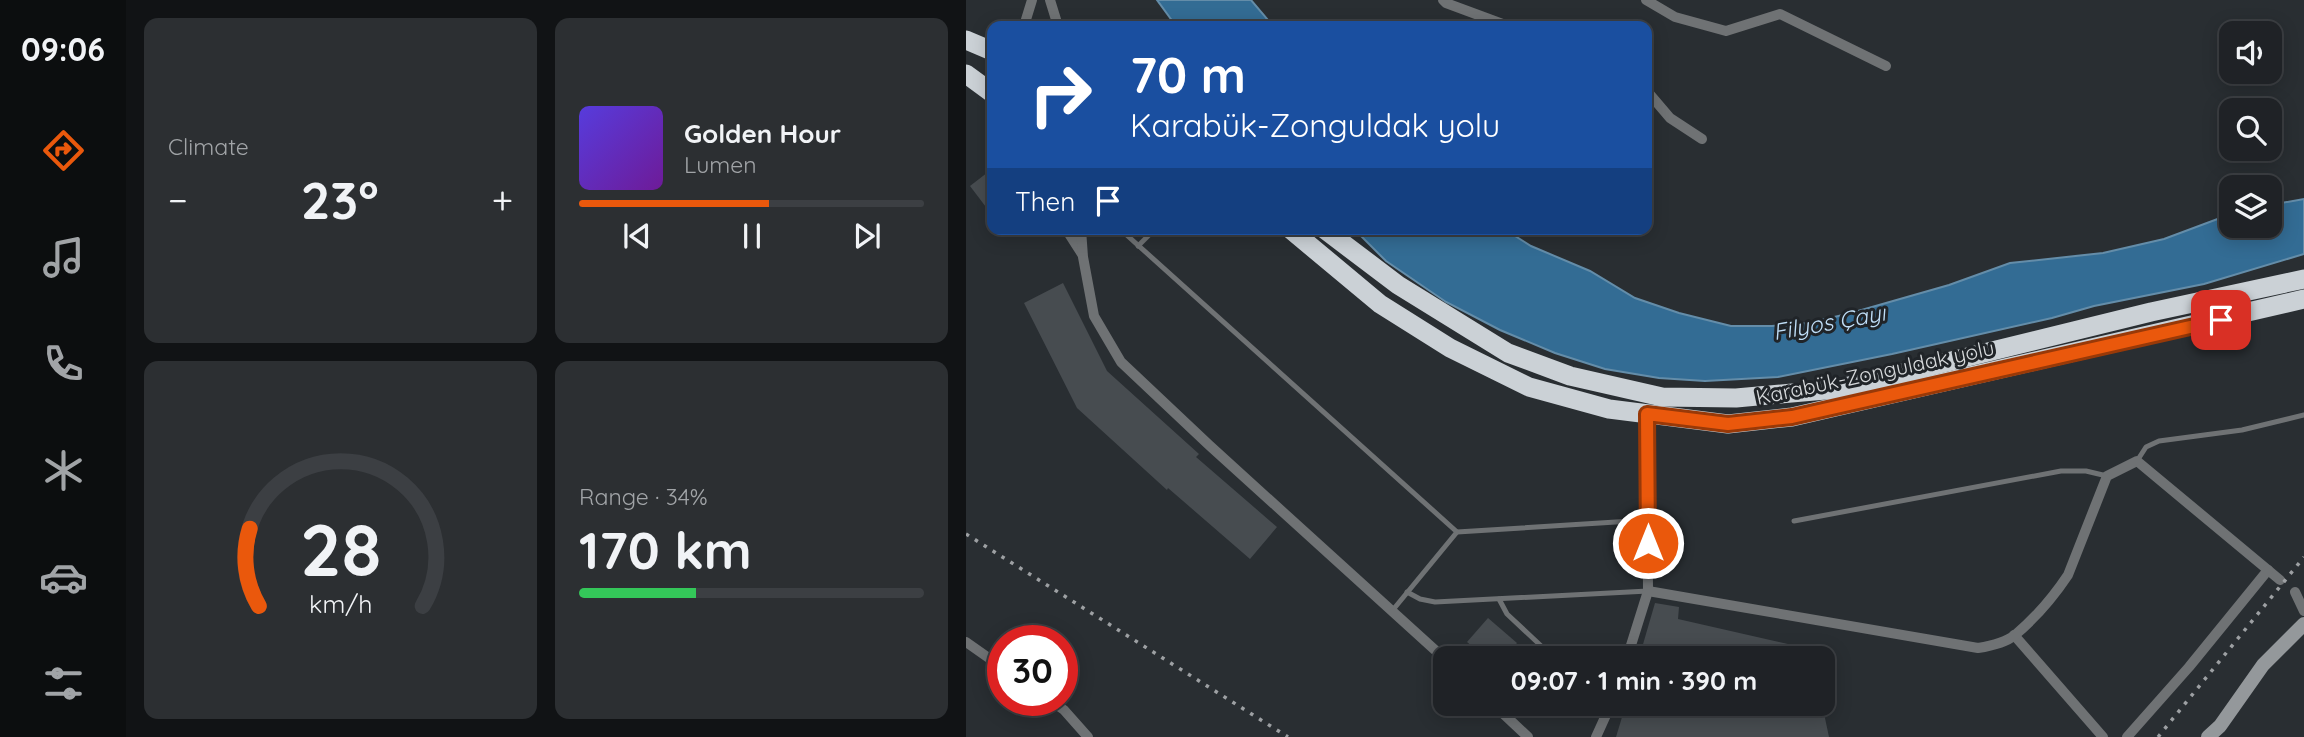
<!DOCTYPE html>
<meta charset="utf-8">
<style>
body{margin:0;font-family:Quicksand,sans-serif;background:#2c2f32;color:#f1f3f6;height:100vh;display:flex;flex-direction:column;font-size:26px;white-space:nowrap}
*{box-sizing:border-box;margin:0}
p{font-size:23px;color:#a1a4a7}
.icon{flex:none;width:38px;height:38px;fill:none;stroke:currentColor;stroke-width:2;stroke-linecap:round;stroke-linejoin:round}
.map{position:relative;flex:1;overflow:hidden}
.sheet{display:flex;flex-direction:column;gap:18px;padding:18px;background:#111315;width:840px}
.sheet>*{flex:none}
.guide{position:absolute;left:21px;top:21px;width:665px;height:214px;border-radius:14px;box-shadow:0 4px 18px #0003,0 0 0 2px #3c3f43;background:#1a4fa0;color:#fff;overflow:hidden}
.controls{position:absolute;left:1253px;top:21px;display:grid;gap:14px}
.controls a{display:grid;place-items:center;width:63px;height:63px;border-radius:14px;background:#1f2226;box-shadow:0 4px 18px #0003,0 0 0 2px #3c3f43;font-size:35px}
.speed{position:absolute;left:21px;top:625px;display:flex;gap:14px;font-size:35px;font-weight:700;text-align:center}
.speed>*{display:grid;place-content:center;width:91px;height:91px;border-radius:50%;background:#1f2226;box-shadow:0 4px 18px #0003,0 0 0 2px #3c3f43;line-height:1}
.speed .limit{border:10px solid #d22;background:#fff;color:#111}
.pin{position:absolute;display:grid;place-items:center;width:60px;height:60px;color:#fff;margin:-30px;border-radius:14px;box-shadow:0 4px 10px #0006}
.me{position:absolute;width:77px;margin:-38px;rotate:0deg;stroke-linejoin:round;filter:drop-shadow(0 0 5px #0008)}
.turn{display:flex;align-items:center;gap:24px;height:147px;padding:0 28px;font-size:32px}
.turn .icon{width:91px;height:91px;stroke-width:2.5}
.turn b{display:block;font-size:49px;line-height:60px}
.then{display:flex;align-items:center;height:66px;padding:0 28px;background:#0003;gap:14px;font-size:26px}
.big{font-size:52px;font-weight:800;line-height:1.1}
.sheet .widget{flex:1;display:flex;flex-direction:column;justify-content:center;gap:10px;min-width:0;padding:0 24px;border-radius:14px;background:#2c2f32}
.sheet .dial{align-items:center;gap:0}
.dial svg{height:182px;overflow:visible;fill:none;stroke:#3c3f43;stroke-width:7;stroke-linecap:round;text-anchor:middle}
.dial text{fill:#f1f3f6;stroke:none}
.song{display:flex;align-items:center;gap:21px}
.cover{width:84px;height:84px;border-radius:10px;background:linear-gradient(135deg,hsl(250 70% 55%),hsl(280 70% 35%))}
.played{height:7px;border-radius:4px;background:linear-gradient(90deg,#ea580c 55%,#3c3f43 55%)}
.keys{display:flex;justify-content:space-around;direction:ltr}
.heat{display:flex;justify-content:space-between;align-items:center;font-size:38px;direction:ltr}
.charge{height:10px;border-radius:5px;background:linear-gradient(90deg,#34c759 34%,#3c3f43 0)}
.sheet .tiles{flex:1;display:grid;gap:18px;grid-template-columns:repeat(2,1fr)}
.trip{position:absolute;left:467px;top:646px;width:402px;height:70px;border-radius:14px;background:#1f2226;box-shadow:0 4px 18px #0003,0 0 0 2px #3c3f43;font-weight:800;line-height:70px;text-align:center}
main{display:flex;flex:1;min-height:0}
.menu{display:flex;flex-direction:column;width:126px;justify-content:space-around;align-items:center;background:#0c0e0f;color:#a1a4a7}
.menu .icon{width:49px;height:49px}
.menu .current{color:#ea580c}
.menu b{font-size:32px;color:#f1f3f6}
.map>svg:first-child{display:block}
</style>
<main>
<nav class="menu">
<b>09:06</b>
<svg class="icon current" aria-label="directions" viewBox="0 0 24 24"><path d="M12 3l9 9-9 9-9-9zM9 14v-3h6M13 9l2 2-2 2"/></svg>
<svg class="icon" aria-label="music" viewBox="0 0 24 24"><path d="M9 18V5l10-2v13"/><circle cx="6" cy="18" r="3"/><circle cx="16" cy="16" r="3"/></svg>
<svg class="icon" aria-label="phone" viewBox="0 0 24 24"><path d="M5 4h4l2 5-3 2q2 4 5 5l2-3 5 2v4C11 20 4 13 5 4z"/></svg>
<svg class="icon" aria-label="climate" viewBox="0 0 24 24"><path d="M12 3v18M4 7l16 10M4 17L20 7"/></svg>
<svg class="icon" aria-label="car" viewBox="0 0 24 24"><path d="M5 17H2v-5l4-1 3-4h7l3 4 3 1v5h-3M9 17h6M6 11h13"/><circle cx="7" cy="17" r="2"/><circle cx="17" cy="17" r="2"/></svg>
<svg class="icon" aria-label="filters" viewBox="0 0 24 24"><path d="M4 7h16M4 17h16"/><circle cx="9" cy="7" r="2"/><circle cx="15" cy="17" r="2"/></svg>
</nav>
<section class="sheet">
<div class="tiles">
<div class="widget"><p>Climate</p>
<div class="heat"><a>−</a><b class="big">23°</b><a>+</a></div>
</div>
<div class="widget">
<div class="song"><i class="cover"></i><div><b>Golden Hour</b><p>Lumen</p></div></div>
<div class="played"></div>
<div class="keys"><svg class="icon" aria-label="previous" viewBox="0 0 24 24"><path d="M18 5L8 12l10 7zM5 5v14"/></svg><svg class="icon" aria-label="pause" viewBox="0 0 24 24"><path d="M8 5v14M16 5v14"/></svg><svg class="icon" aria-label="next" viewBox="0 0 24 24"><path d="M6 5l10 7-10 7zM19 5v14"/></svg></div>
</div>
<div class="widget dial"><svg viewBox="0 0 100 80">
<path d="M14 69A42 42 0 1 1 86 69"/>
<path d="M14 69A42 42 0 0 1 10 35" stroke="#ea580c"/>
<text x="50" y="56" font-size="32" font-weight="700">28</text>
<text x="50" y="72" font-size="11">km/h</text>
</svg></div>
<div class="widget"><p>Range · 34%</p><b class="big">170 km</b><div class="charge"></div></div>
</div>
</section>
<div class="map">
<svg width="1338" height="737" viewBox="0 0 1338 737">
<rect width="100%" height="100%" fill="#292e32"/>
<g fill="#336c94" stroke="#648da9" stroke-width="2">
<path d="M191,0h94l22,26h-97z"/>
<path d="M1338,199v55l-100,30 -110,22 -42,12 -160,36 -114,23 -73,4 -46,-3 -54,-9 -50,-16 -55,-23 -54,-28 -60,-41 -32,-32h150l27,17 59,25 45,27 44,15 52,13h41l37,-3 42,-10 98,-28 61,-22 93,-10 61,-14 67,-25v12h39v-21z"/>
</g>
<g fill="#474c50">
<path d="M26,169v46l-22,-29z"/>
<path d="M97,283l44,88 92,83 -3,3 81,70 -27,32 -82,-71 -1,2 -90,-82 -53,-105z"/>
<path d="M689,603l24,4 -1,12 132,30 2,9h-173z"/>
<path d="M522,618l29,25 -13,15h-18l-19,-16z"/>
<path d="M660,704h196l7,33h-213z"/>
</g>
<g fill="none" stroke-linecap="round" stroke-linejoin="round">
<g stroke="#6f7274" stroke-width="5">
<path d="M154,229l337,303"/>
<path d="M172,246l17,-17"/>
<path d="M1171,461l9,-14 13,-6 83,-11 62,-15"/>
<path d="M828,521l267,-50h25l21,5"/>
<path d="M441,592l13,7 15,3 213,-11"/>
<path d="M533,599l8,15 47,44"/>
<path d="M426,611l65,-79 191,-12"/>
</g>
<g stroke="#6f7274" stroke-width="10">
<path d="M84,0l8,26"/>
<path d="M477,0l3,3 62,23"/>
<path d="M680,0l29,17 51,14 54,-17 106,52"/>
<path d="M58,26l8,-26"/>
<path d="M681,91l23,27 32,21"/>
<path d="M100,229l16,25"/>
<path d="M115,229l2,28 11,59 27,46 88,83 237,215"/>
<path d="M681,414l1,177"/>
<path d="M1329,592l9,19"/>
<path d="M1048,635l89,102"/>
<path d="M0,642l37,26"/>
<path d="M661,658l21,-67 330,57c13,-2 27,-5 37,-13 19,-16 39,-39 53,-60l39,-99 30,-15 143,119"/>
<path d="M84,700l14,10 24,27"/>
<path d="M527,704l35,33"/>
<path d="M630,737l15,-33"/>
<path d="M1161,737l62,-70 79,-97"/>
</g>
<path stroke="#94989b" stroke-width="14" d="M1242,737l12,-11 43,-61 41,-41"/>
<g stroke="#cbd1d6" stroke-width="19">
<path d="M0,40l26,11"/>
<path d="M0,74l26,19"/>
<path d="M324,229l90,75 70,44 79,39 80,22 119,15 64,-7 512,-118"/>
<path d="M358,229l74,56 110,68 62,23 92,21 74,1 101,-9 314,-77 153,-33"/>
</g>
<g stroke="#9da0a3" stroke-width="3.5" stroke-dasharray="3.5 7" stroke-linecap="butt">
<path d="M0,534l322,203"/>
<path d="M1192,737l146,-180"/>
</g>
</g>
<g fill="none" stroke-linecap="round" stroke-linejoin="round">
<defs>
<path id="route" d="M682,543l-1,-129 81,10 64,-7 429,-97"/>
</defs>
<use href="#route" stroke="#983908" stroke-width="18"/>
<use href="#route" stroke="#ea580c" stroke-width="12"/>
</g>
<g text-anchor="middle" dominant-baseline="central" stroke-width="6" stroke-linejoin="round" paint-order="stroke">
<g font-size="21" fill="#d6d9db" stroke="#202428">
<text transform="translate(909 372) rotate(-12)">Karabük-Zonguldak yolu</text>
</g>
<g font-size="23" font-style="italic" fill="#c0dff8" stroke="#202428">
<text transform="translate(863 322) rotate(-10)">Filyos Çayı</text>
</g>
</g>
</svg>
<div class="controls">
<a><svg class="icon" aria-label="sound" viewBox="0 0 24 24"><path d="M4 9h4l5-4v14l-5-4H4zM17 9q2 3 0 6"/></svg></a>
<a><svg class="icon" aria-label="search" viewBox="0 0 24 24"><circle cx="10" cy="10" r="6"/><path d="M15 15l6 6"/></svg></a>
<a><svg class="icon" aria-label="layers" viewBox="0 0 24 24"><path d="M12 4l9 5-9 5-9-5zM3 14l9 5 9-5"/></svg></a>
</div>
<div class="speed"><div class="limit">30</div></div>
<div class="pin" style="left:1255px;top:320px;background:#d93025"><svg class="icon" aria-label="arrive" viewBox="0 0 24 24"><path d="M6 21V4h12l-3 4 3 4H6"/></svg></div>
<svg class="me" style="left:682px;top:543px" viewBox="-20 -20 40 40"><circle r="17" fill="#ea580c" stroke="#fff" stroke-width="3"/><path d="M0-11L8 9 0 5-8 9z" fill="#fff"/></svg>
<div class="trip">09:07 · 1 min · 390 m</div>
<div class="guide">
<div class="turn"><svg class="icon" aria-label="right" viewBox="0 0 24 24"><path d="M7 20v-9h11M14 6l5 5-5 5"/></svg><div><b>70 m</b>Karabük-Zonguldak yolu</div></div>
<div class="then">Then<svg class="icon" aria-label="arrive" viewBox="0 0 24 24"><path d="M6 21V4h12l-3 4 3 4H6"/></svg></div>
</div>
</div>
</main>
